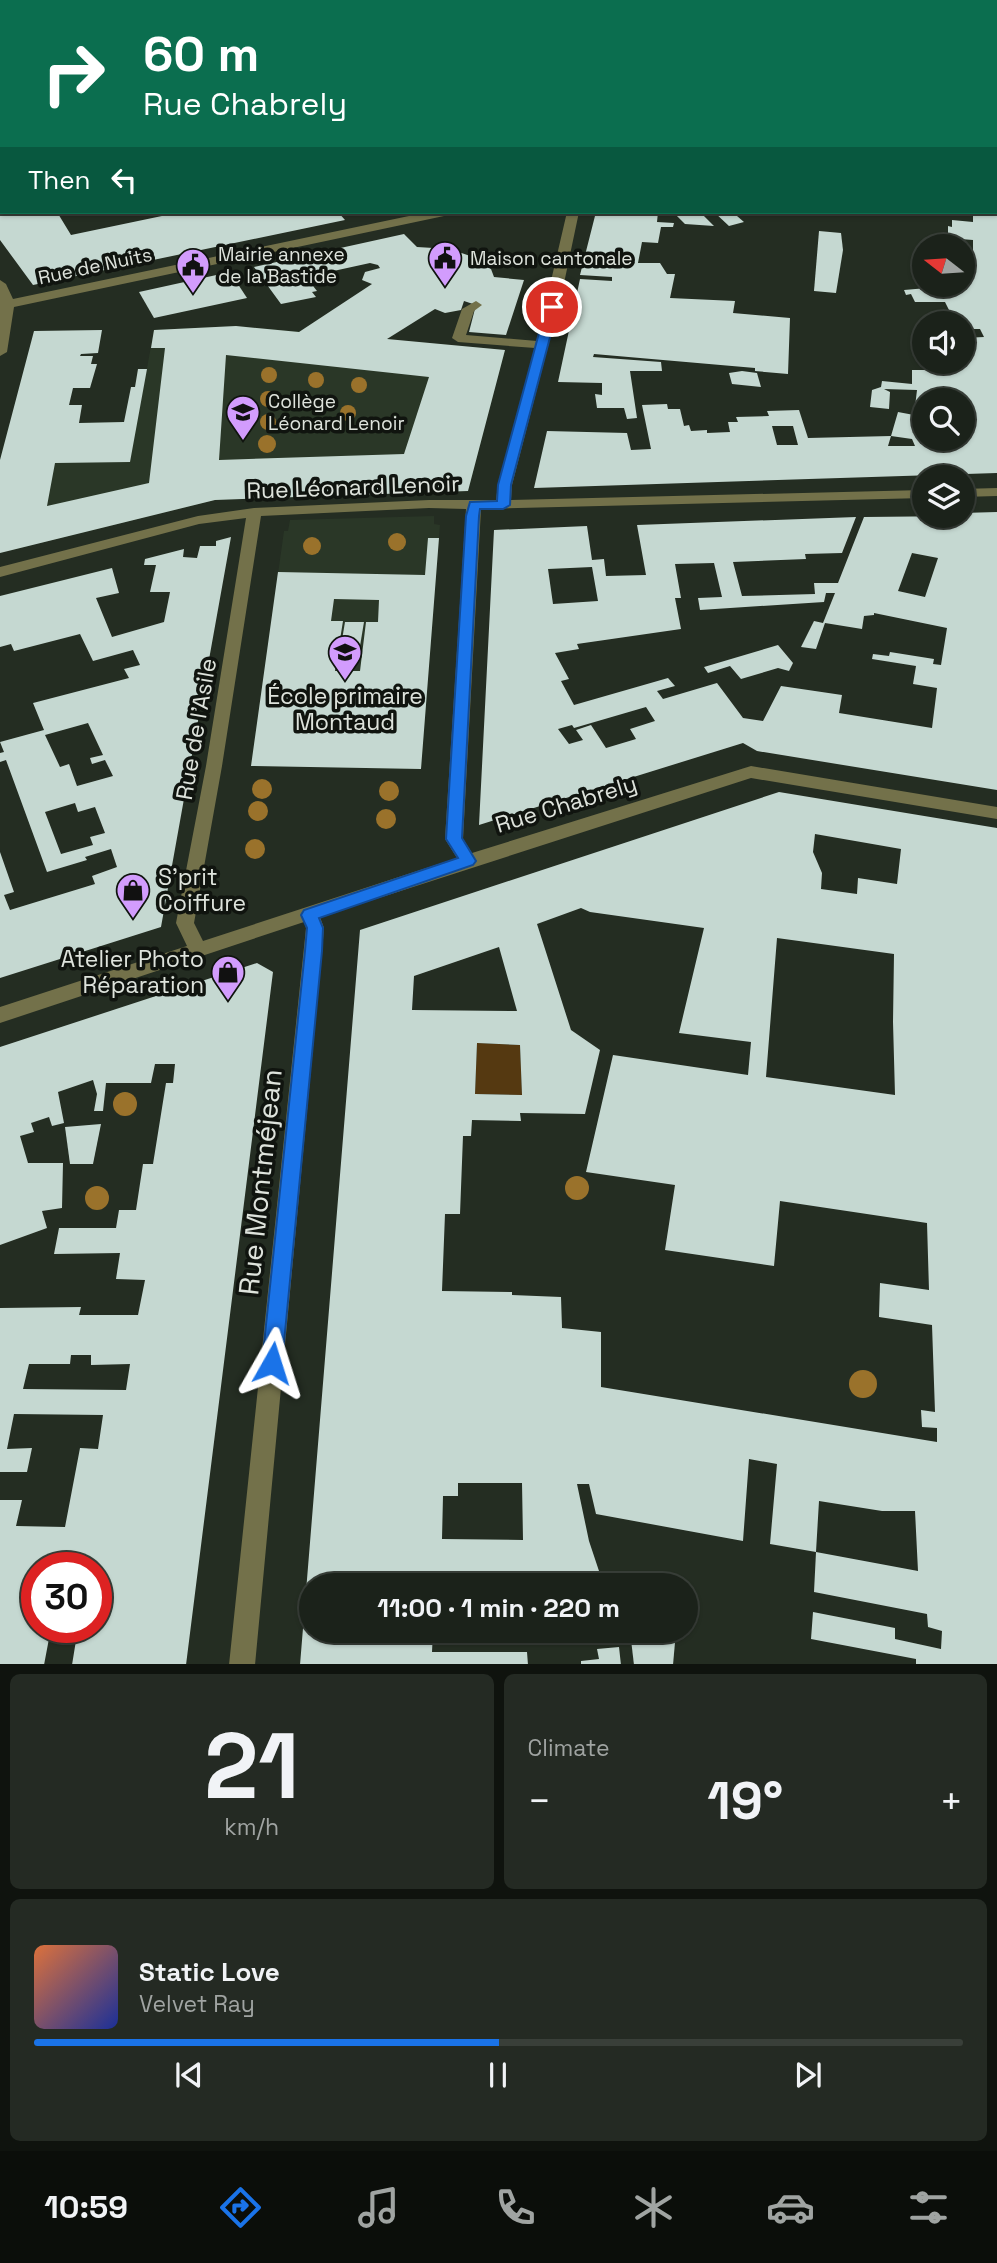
<!DOCTYPE html>
<meta charset="utf-8">
<style>
body{margin:0;font-family:"Space Grotesk",sans-serif;background:#242a23;color:#f1f3f6;height:100vh;display:flex;flex-direction:column;font-size:26px;white-space:nowrap}
*{box-sizing:border-box;margin:0}
p{font-size:23px;color:#a0a4a2}
.icon{flex:none;width:38px;height:38px;fill:none;stroke:currentColor;stroke-width:2;stroke-linecap:round;stroke-linejoin:round}
.map{position:relative;height:1664px;overflow:hidden}
.panel{display:flex;flex-direction:column;gap:10px;padding:10px;background:#0f130e;flex:1}
.panel>*{flex:none}
.banner{position:absolute;left:0px;top:0px;width:998px;height:214px;box-shadow:0 2px 5px #0004,0 0 0 2px #393f39;background:#0b6e4f;color:#fff;overflow:hidden}
.needle{width:46px;rotate:287deg}
.controls{position:absolute;left:912px;top:234px;display:grid;gap:14px}
.controls a{display:grid;place-items:center;width:63px;height:63px;border-radius:50%;background:#1b221a;box-shadow:0 2px 5px #0004,0 0 0 2px #393f39;font-size:35px}
.speed{position:absolute;left:21px;top:1552px;display:flex;gap:14px;font-size:35px;font-weight:700;text-align:center}
.speed>*{display:grid;place-content:center;width:91px;height:91px;border-radius:50%;background:#1b221a;box-shadow:0 2px 5px #0004,0 0 0 2px #393f39;line-height:1}
.speed .limit{border:10px solid #d22;background:#fff;color:#111}
.pin{position:absolute;display:grid;place-items:center;width:60px;height:60px;color:#fff;margin:-30px;border:4px solid #fff;border-radius:50%;box-shadow:0 2px 7px #0007}
.me{position:absolute;width:77px;margin:-38px;rotate:6deg;stroke-linejoin:round;filter:drop-shadow(0 0 5px #0008)}
.turn{display:flex;align-items:center;gap:24px;height:147px;padding:0 28px;font-size:32px}
.turn .icon{width:91px;height:91px;stroke-width:2.5}
.turn b{display:block;font-size:49px;line-height:60px}
.then{display:flex;align-items:center;height:66px;padding:0 28px;background:#0003;gap:14px;font-size:26px}
.big{font-size:52px;font-weight:600;line-height:1.1}
.panel .widget{flex:1;display:flex;flex-direction:column;justify-content:center;gap:10px;min-width:0;padding:0 24px;border-radius:10px;background:#242a23}
.panel .dial{align-items:center;gap:0}
.dial b{font-size:91px;line-height:1}
.song{display:flex;align-items:center;gap:21px}
.cover{width:84px;height:84px;border-radius:10px;background:linear-gradient(135deg,hsl(20 70% 55%),hsl(230 70% 35%))}
.played{height:7px;border-radius:4px;background:linear-gradient(90deg,#1a73e8 50%,#393f39 50%)}
.keys{display:flex;justify-content:space-around;direction:ltr}
.heat{display:flex;justify-content:space-between;align-items:center;font-size:38px;direction:ltr}
.panel .tiles{flex:1;display:grid;gap:10px;grid-template-columns:1fr 1fr}
.widget:last-child{grid-column:span 2}
.trip{position:absolute;left:299px;top:1573px;width:399px;height:70px;border-radius:35px;background:#1b221a;box-shadow:0 2px 5px #0004,0 0 0 2px #393f39;font-weight:600;line-height:70px;text-align:center}
.tab-bar{display:flex;height:112px;justify-content:space-around;align-items:center;background:#0b0e0a;color:#a0a4a2}
.tab-bar .icon{width:49px;height:49px}
.tab-bar .on{color:#1a73e8}
.tab-bar b{font-size:32px;color:#f1f3f6}
.map>svg:first-child{display:block}
</style>
<div class="map">
<svg width="997" height="1665" viewBox="0 0 997 1665">
<rect width="100%" height="100%" fill="#242d22"/>
<g fill="#2a3727">
<path d="M0,0h313l-311,2 -2,171z"/>
<path d="M236,326l269,24 -37,141 -253,9 -215,53v-93l9,-36 128,-2 17,-92z"/>
<path d="M434,516v8l6,1 -19,244 -170,-3 33,-235h4l2,-11z"/>
</g>
<path fill="#553911" d="M477,1043l43,2 2,50 -47,-1z"/>
<g fill="#c5d8d1" fill-rule="evenodd">
<path d="M0,212h57l14,23 110,-23h157l7,8 -312,65 -33,-45z"/>
<path d="M596,212h62l-1,10 17,1 -1,4h-12l-3,16 -16,-1 -4,21h22l7,11h8l-5,24 65,3 -2,12 57,5 -2,56 -33,-3v-3l-161,-14 -1,3 68,5 1,9h-32l7,47 -10,1 -3,-11h-27l-2,-14 7,1v-12l-44,-1 22,-103 32,2v-4l-32,-2z"/>
<path d="M673,212h35l-6,2 12,12 -29,-2z"/>
<path d="M714,212h37v1l-14,3 7,6 -15,4z"/>
<path d="M973,212h24v261l-463,15 13,-57 80,2 4,17 20,-1 -9,-44 25,-1 1,5h12l4,17 5,-1 2,6 16,-1v3l23,-1 -2,-10h10l-2,-5 33,-1 -2,-5 32,-1 9,28 83,-2 -3,10h27l-3,-7 -21,-3 7,-24 16,3 3,-25 -33,-1 6,3 -1,17 -19,-2 2,-17 9,-3 1,-6 30,3v-14h18l-2,-7 38,1 -4,-26 22,-1 -4,-8h-18v-5h-6l-11,-22h-30l-4,-8 -5,1 -2,-5 58,-5v-32l11,1v-14l-25,-2v-12l4,1v-7l21,2zM924,401h38v38h-38zM772,426h21l5,19h-21z"/>
<path d="M819,231l22,2 2,17 -7,43 -22,-2z"/>
<path d="M404,234l13,13 33,2 26,9 15,11 3,8 30,3 -18,55 -37,-3 7,-27 -12,-4 -3,9 -16,3 -10,-4 -48,30 118,11 -37,141 -253,9 -215,53v-93l34,-129 68,-1 -4,23 -17,1 -1,2h13l-2,8h6l-7,24h-17l-4,17h13l-3,18 45,-1 7,-35h4l3,-18h9l-17,93 -75,1 -8,43 102,-23 16,-135h-14l3,-18 82,-4 63,6 73,-48 -10,-4 3,-8 15,-4 -2,-3 -8,-2 -64,14 11,14 -5,1 4,5 -35,7 -27,-37zM226,355l203,22 -25,77 -185,6z"/>
<path d="M230,272l17,26 -93,20 -15,-26z"/>
<path d="M742,371l15,2 4,14 -29,-3 -3,-11z"/>
<path d="M997,512v278l-240,-39 -14,-8 -264,82 15,-295 93,-4 5,34 12,-1 2,17 40,-1 -9,-50 219,-8 -14,36 -37,1 1,5 -73,3 9,34 73,-2 -1,-11h24l26,-66 98,-1v-3zM912,553l26,5 -13,39 -27,-6zM714,563l8,34 -24,1 2,12 124,-8 2,-9h9l-12,30 -9,-2 -13,26 15,2 9,-26 37,6 2,-13 10,-1v-2l73,15 -6,37 -8,-1 1,-5 -44,-7 -1,4 -16,-2 -1,5 44,7 -3,18 24,4 -5,40 -93,-15 3,-18 -61,-9 -18,35 -20,-3 -26,-35 -54,16 -6,-8 18,-5 -7,-8 -94,27 -13,-24 8,-2 -14,-26 24,-4 -2,-5 104,-15 -6,-31h6l-6,-34zM592,567l6,34 -45,3 -5,-35zM646,707l9,14 -25,8 6,10 -30,9 -15,-23 -15,5 7,10 -14,4 -11,-15 14,-4 2,3z"/>
<path d="M231,537l-70,390 -161,51v-126l14,40 -10,3 6,15 85,-26 -3,-8 25,-9 -6,-18 -26,8 2,3 -40,12 -41,-112 -6,2v-9l4,-1 -4,-10 44,-12 -11,-27 96,-25 -5,-9 16,-4 -7,-15 -40,11 -13,-27 -66,17 -3,-7 -11,3v-51l112,-28 7,25 -23,5 16,39 52,-15 6,-30h-20l6,-27h-12l1,-6 39,-10 -1,8 14,1 3,-12h16v-5zM88,723l15,32 -13,3 2,6 13,-4 8,16 -36,10 -8,-22 -9,3 -15,-32zM75,803l3,9 17,-5 10,26 -15,4 3,8 -32,9 -16,-42z"/>
<path d="M428,538h11l-18,231 -170,-3 27,-194 147,3zM334,599l45,1 -1,22h-12l-6,49h-25l8,-50h-12z"/>
<path d="M345,622h19l-4,24h-19z"/>
<path d="M778,645l15,18 -4,8 -11,-3 -37,11 -11,-13 -22,7 -4,-6z"/>
<path d="M779,792l218,36v837h-81v-6l-105,-20 2,-27 82,16v11l46,10 1,-18 -14,-4 -1,-13 -113,-22 2,-40 102,19 -3,-60h-33l-63,-10 -3,51 -46,-8 7,-80 -28,-5 -6,82 -147,-27 -7,-30h-12l12,57 15,45h-292v45h121l-1,21h95l1,13h-228l60,-735zM815,834l86,15 -4,35 -39,-6 -1,16 -36,-5 1,-16 -9,-21zM581,908l9,4 114,16 -25,105 72,9 -3,33 -135,-20 -27,117 89,13 -10,65 109,16 6,-65 147,22 2,67 -49,-7 -1,34 53,8 3,87 -14,-2 1,17 15,1v14l-336,-55v-55l-39,-4 -1,-31 -49,-2v-3l-70,-1 3,-77h15l3,-78h8l1,-16 49,1 -1,-8 65,1 15,-64 -29,-20 -34,-106zM777,938l117,16 -1,68 2,73 -129,-18zM499,947l18,64 -105,-1 2,-34zM477,1043l43,2 2,50 -47,-1zM458,1483h64l1,57 -81,-1 1,-43h15z"/>
<path d="M257,963l16,9 -87,693h-114l6,-37h18v-60h-59v60h14l-7,37h-44v-165h22l-6,26 49,1 15,-79 18,1 5,-34 -89,-1 -7,35 25,-1 -5,24h-27v-164l81,-1 -2,8h59l7,-35 -29,-1 4,-26 -66,1 5,-26h57l3,-18h17l7,-46h10l13,-81h7l2,-19h-20l-4,19h-45l-3,28h-9l3,-17 -4,-14 -35,12 6,31 -12,3 -3,-9 -18,6 3,9 -14,4 8,27h35l-1,45 -20,3 5,17 -47,17v-198zM71,1355h20v10l39,-1 -4,26 -103,-1 6,-25h41z"/>
<path d="M101,1124l-8,40h-23l-5,-37z"/>
<path d="M630,1631h46l-3,34h-39z"/>
<path d="M619,1647l2,18h-40v-4l18,-2 -2,-10z"/>
</g>
<g fill="none" stroke-linecap="round" stroke-linejoin="round">
<g fill="#73714a" fill-rule="evenodd">
<rect x="335" y="0" width="10" height="2"/>
<path d="M617,0h10l-11,2z"/>
<rect x="0" y="180" width="2" height="6"/>
<path d="M428,212h22l-6,4 -430,91 -7,45 -7,4v-76l6,4 7,15z"/>
<path d="M567,212h12l-16,76 -51,197 -1,15 413,-10v8l-443,11 -18,330 9,14 279,-87 246,41v12l-246,-41 -431,139 4,11 -2,23 -67,714h-26l77,-737 -2,-6 -304,101v-16l187,-61 -11,-23 30,-157 40,-248 -47,6 -199,53v-10l198,-51 56,-8 175,-8h67l2,-15 37,-137 -77,-6 -6,-4 10,-29 14,-8 6,4 -8,6 -8,24 71,6zM429,508l37,1 -21,330 12,19 -254,83 -9,-18 28,-157 39,-250z"/>
<path d="M997,488v8l-35,1v-8z"/>
</g>
</g>
<g fill="#9a722b">
<circle cx="269" cy="375" r="8"/>
<circle cx="316" cy="380" r="8"/>
<circle cx="359" cy="385" r="8"/>
<circle cx="268" cy="399" r="8"/>
<circle cx="348" cy="413" r="8"/>
<circle cx="268" cy="422" r="8"/>
<circle cx="267" cy="444" r="9"/>
<circle cx="397" cy="542" r="9"/>
<circle cx="312" cy="546" r="9"/>
<circle cx="262" cy="789" r="10"/>
<circle cx="389" cy="791" r="10"/>
<circle cx="258" cy="811" r="10"/>
<circle cx="386" cy="819" r="10"/>
<circle cx="255" cy="849" r="10"/>
<circle cx="125" cy="1104" r="12"/>
<circle cx="577" cy="1188" r="12"/>
<circle cx="97" cy="1198" r="12"/>
<circle cx="863" cy="1384" r="14"/>
</g>
<path fill="#1a73e8" stroke="#114b97" stroke-width="2" d="M552,304l6,3 -47,178 -1,20 -7,4h-23l-1,7 -17,322 14,23 -3,4 -154,53 4,10 -1,23 -40,412 -3,6 -7,3 -7,-3 -3,-6 43,-412 2,-23 -6,-13 3,-5 154,-52 -12,-19 20,-323 4,-14 27,-1 1,-16 48,-178z"/>
<defs>
<symbol id="civic-pin" viewBox="-11 -11 22 30"><path d="M0 17L-7.5 6A9.5 9.5 0 1 1 7.5 6Z" fill="#d29cfd" stroke="#10140f"/><path d="M-.6-6.5H3V-4.5H.6V-3L4-1V1h2V6H-6V1h2V-1L-.6-3ZM-1.2 2.5V6h2.4V2.5Z" fill="#111"/></symbol>
<symbol id="school-pin" viewBox="-11 -11 22 30"><path d="M0 17L-7.5 6A9.5 9.5 0 1 1 7.5 6Z" fill="#d29cfd" stroke="#10140f"/><path d="M0-5L7-2L0 1L-7-2ZM-4 1L0 2.5L4 1V4Q0 6-4 4Z" fill="#111"/></symbol>
<symbol id="shop-pin" viewBox="-11 -11 22 30"><path d="M0 17L-7.5 6A9.5 9.5 0 1 1 7.5 6Z" fill="#d29cfd" stroke="#10140f"/><path d="M-5-2.5h2.3a2.7 3.5 0 0 1 5.4 0H5L5.5 6h-11ZM-1.5-2.5h3a1.5 2.3 0 0 0-3 0Z" fill="#111"/></symbol>
</defs>
<g fill-rule="evenodd">
<use href="#civic-pin" x="426" y="239" width="38" height="52"/>
<use href="#civic-pin" x="174" y="246" width="38" height="52"/>
<use href="#school-pin" x="224" y="393" width="38" height="52"/>
<use href="#school-pin" x="326" y="633" width="38" height="52"/>
<use href="#shop-pin" x="114" y="871" width="38" height="52"/>
<use href="#shop-pin" x="209" y="953" width="38" height="52"/>
</g>
<g text-anchor="middle" dominant-baseline="central" stroke-width="7" stroke-linejoin="round" paint-order="stroke">
<g font-size="19" fill="#dee3dc" stroke="#10140f" text-anchor="start">
<text x="218" y="254">Mairie annexe<tspan x="218" dy="22">de la Bastide</tspan></text>
<text x="470" y="258">Maison cantonale</text>
<text x="268" y="401">Collège<tspan x="268" dy="22">Léonard Lenoir</tspan></text>
</g>
<g font-size="19" fill="#dee3dc" stroke="#10140f">
<text transform="translate(95 266) rotate(-12)">Rue de Nuits</text>
</g>
<g font-size="23" fill="#dee3dc" stroke="#10140f">
<text transform="translate(353 487) rotate(-2)">Rue Léonard Lenoir</text>
<text transform="translate(196 729) rotate(-80)">Rue de l'Asile</text>
<text transform="translate(566 804) rotate(-17)">Rue Chabrely</text>
</g>
<g font-size="23" fill="#dee3dc" stroke="#10140f">
<text x="345" y="696">École primaire<tspan x="345" dy="26">Montaud</tspan></text>
<text x="158" y="877" text-anchor="start">S'prit<tspan x="158" dy="26">Coiffure</tspan></text>
<text x="204" y="959" text-anchor="end">Atelier Photo<tspan x="204" dy="26">Réparation</tspan></text>
</g>
<g font-size="28" fill="#dee3dc" stroke="#10140f">
<text transform="translate(260 1182) rotate(-84)">Rue Montméjean</text>
</g>
</g>
</svg>
<div class="controls">
<a><svg class="needle" viewBox="-14 -14 28 28"><path d="M0-13l5 13h-10z" fill="#e53935"/><path d="M0 13l5-13h-10z" fill="#a0a4a2"/></svg></a>
<a><svg class="icon" aria-label="sound" viewBox="0 0 24 24"><path d="M4 9h4l5-4v14l-5-4H4zM17 9q2 3 0 6"/></svg></a>
<a><svg class="icon" aria-label="search" viewBox="0 0 24 24"><circle cx="10" cy="10" r="6"/><path d="M15 15l6 6"/></svg></a>
<a><svg class="icon" aria-label="layers" viewBox="0 0 24 24"><path d="M12 4l9 5-9 5-9-5zM3 14l9 5 9-5"/></svg></a>
</div>
<div class="speed"><div class="limit">30</div></div>
<div class="pin" style="left:552px;top:307px;background:#d93025"><svg class="icon" aria-label="arrive" viewBox="0 0 24 24"><path d="M6 21V4h12l-3 4 3 4H6"/></svg></div>
<svg class="me" style="left:272px;top:1363px" viewBox="-20 -20 40 40"><path d="M0-17L14 15 0 8-14 15z" fill="#1a73e8" stroke="#fff" stroke-width="4"/></svg>
<div class="trip">11:00 · 1 min · 220 m</div>
<div class="banner">
<div class="turn"><svg class="icon" aria-label="right" viewBox="0 0 24 24"><path d="M7 20v-9h11M14 6l5 5-5 5"/></svg><div><b>60 m</b>Rue Chabrely</div></div>
<div class="then">Then<svg class="icon" aria-label="left" viewBox="0 0 24 24"><path d="M17 20v-9H6M10 6l-5 5 5 5"/></svg></div>
</div>
</div>
<section class="panel">
<div class="tiles">
<div class="widget dial"><b>21</b><p>km/h</p></div>
<div class="widget"><p>Climate</p>
<div class="heat"><a>−</a><b class="big">19°</b><a>+</a></div>
</div>
<div class="widget">
<div class="song"><i class="cover"></i><div><b>Static Love</b><p>Velvet Ray</p></div></div>
<div class="played"></div>
<div class="keys"><svg class="icon" aria-label="previous" viewBox="0 0 24 24"><path d="M18 5L8 12l10 7zM5 5v14"/></svg><svg class="icon" aria-label="pause" viewBox="0 0 24 24"><path d="M8 5v14M16 5v14"/></svg><svg class="icon" aria-label="next" viewBox="0 0 24 24"><path d="M6 5l10 7-10 7zM19 5v14"/></svg></div>
</div>
</div>
</section>
<nav class="tab-bar">
<b>10:59</b>
<svg class="icon on" aria-label="directions" viewBox="0 0 24 24"><path d="M12 3l9 9-9 9-9-9zM9 14v-3h6M13 9l2 2-2 2"/></svg>
<svg class="icon" aria-label="music" viewBox="0 0 24 24"><path d="M9 18V5l10-2v13"/><circle cx="6" cy="18" r="3"/><circle cx="16" cy="16" r="3"/></svg>
<svg class="icon" aria-label="phone" viewBox="0 0 24 24"><path d="M5 4h4l2 5-3 2q2 4 5 5l2-3 5 2v4C11 20 4 13 5 4z"/></svg>
<svg class="icon" aria-label="climate" viewBox="0 0 24 24"><path d="M12 3v18M4 7l16 10M4 17L20 7"/></svg>
<svg class="icon" aria-label="car" viewBox="0 0 24 24"><path d="M5 17H2v-5l4-1 3-4h7l3 4 3 1v5h-3M9 17h6M6 11h13"/><circle cx="7" cy="17" r="2"/><circle cx="17" cy="17" r="2"/></svg>
<svg class="icon" aria-label="filters" viewBox="0 0 24 24"><path d="M4 7h16M4 17h16"/><circle cx="9" cy="7" r="2"/><circle cx="15" cy="17" r="2"/></svg>
</nav>
